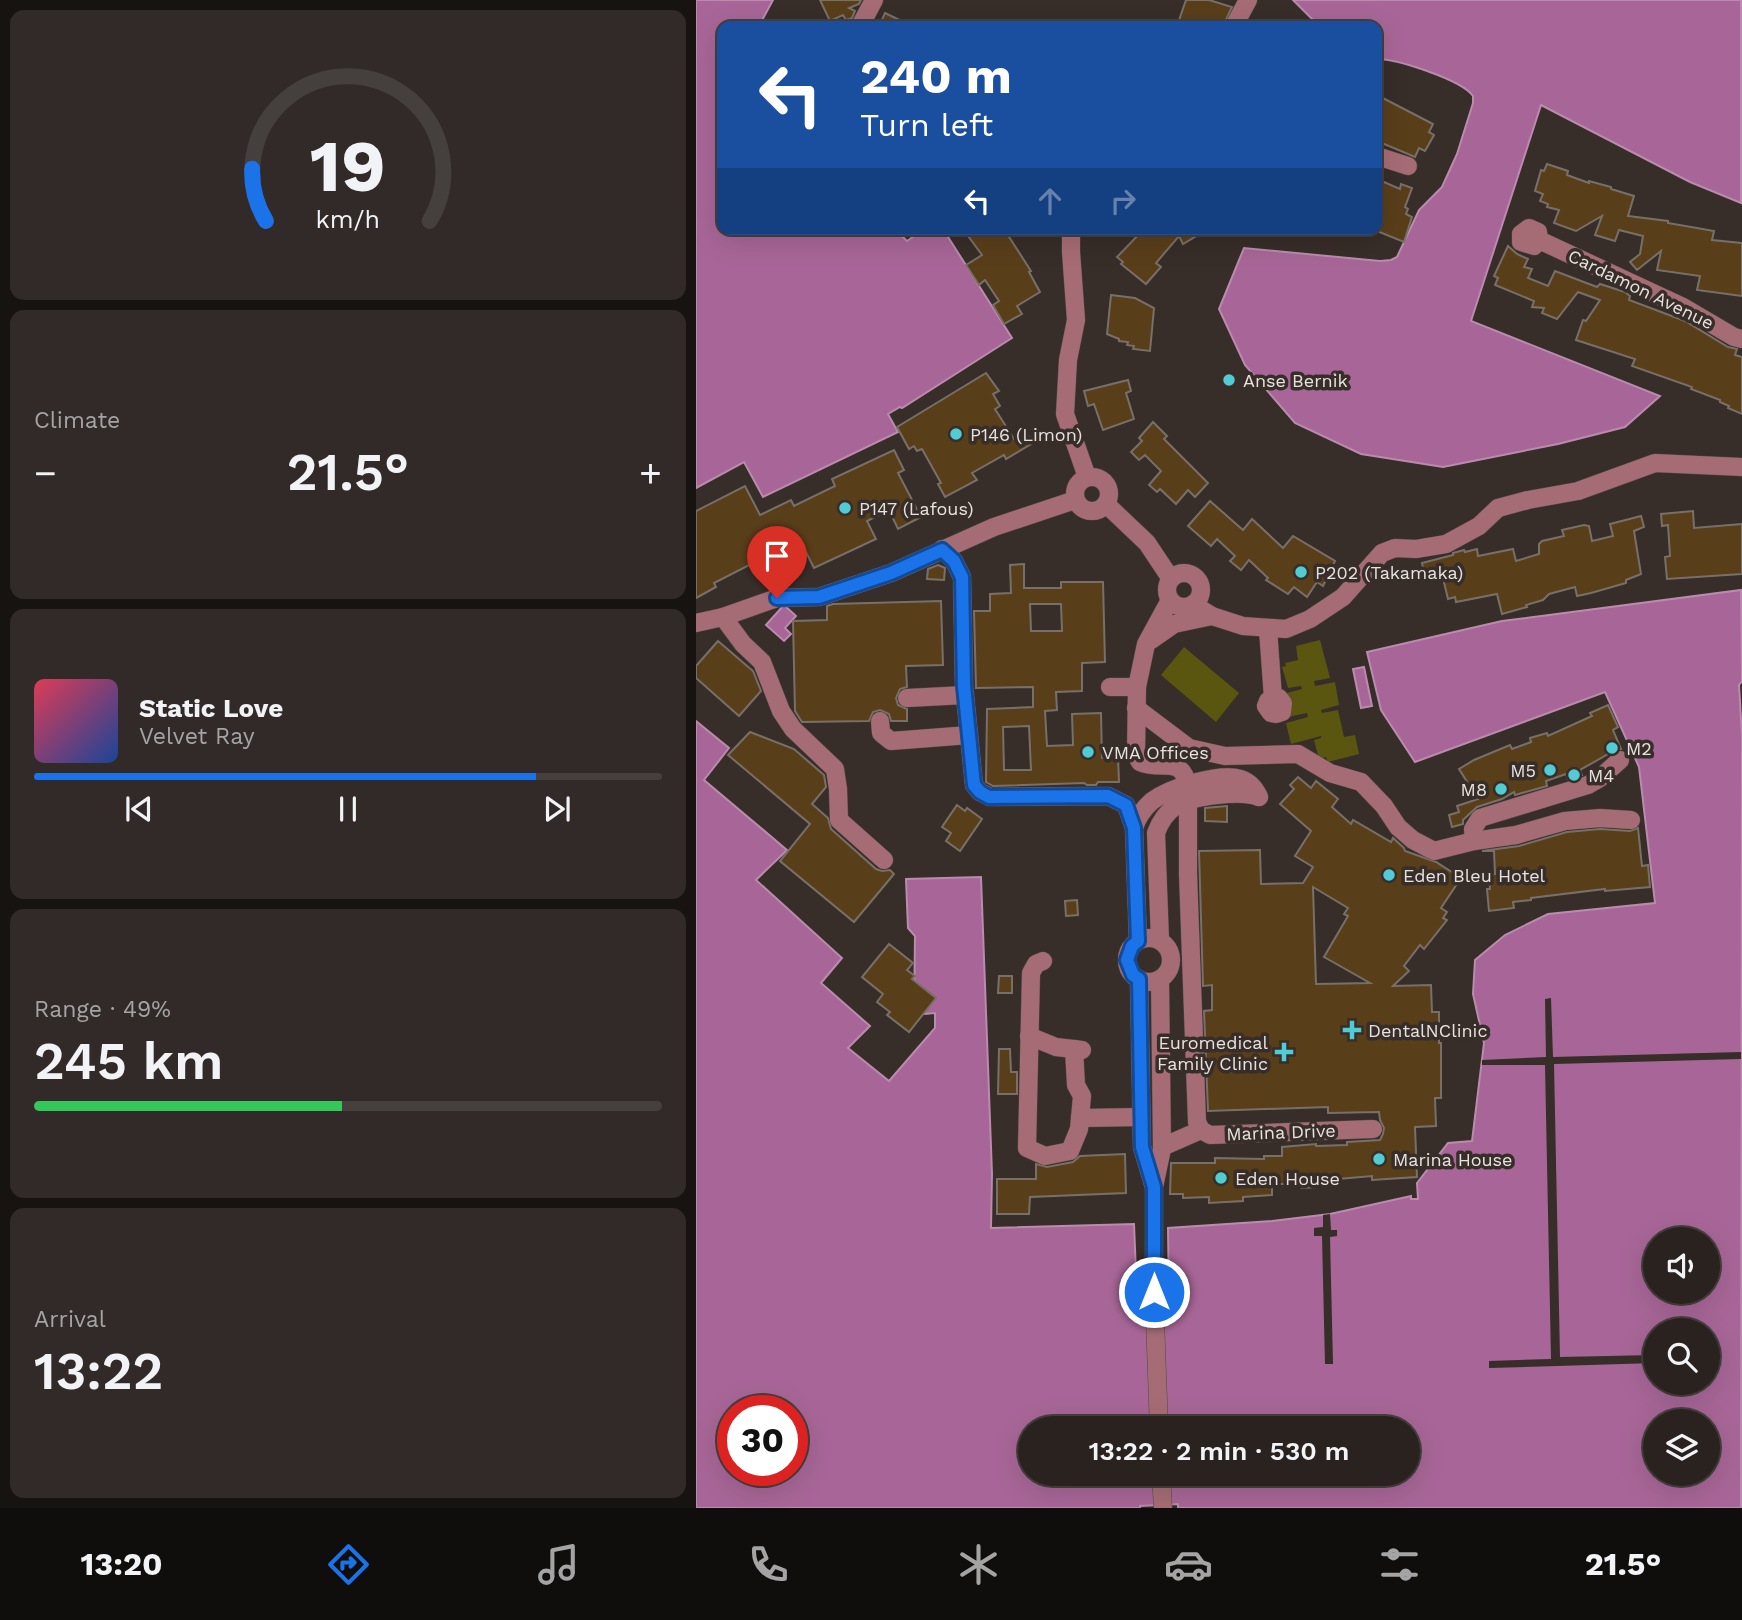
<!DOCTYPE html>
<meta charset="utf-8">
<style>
body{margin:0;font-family:"Work Sans",sans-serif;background:#312a28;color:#f1f3f6;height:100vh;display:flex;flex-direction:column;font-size:26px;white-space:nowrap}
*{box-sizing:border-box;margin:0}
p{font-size:23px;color:#a5a4a4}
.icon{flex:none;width:38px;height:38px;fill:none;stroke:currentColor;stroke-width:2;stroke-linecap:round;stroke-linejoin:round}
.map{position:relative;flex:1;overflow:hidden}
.side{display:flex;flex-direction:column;gap:10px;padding:10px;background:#171311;width:696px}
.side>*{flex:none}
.hud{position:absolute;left:21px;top:21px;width:665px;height:214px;border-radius:14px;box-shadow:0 7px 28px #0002,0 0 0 2px #453f3d;background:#1a4fa0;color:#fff;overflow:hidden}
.fabs{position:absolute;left:947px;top:1227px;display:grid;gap:14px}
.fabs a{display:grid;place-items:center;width:77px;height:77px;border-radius:50%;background:#29221f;box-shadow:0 7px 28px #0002,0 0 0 2px #453f3d;font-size:35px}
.speed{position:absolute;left:21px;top:1395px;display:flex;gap:14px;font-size:35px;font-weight:700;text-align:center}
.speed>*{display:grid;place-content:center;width:91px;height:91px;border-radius:50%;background:#29221f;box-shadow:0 7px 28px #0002,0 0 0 2px #453f3d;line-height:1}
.speed .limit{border:10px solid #d22;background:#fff;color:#111}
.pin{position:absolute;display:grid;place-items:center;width:60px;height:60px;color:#fff;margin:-72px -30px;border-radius:50% 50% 50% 0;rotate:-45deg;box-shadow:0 0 7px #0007}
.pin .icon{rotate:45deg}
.me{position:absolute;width:77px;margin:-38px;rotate:0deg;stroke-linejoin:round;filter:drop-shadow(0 0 5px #0008)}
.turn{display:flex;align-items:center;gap:24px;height:147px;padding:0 28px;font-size:32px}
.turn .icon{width:91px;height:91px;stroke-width:2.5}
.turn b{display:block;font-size:49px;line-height:60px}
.lanes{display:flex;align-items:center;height:66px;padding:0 28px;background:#0003;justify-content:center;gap:35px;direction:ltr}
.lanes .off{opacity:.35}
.big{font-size:52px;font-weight:600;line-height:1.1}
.side .card{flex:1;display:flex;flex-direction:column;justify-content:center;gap:10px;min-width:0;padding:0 24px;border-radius:14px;background:#312a28}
.side .dial{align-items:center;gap:0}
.dial svg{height:182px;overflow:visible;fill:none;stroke:#453f3d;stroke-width:7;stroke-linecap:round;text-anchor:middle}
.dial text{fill:#f1f3f6;stroke:none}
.song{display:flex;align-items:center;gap:21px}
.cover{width:84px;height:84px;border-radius:10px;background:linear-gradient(135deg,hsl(350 70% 55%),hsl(220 70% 35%))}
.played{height:7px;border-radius:4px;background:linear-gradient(90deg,#1a73e8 80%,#453f3d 80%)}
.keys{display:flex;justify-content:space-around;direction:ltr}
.heat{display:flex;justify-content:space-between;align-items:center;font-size:38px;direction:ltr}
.charge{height:10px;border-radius:5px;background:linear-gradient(90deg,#34c759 49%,#453f3d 0)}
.trip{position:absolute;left:322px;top:1416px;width:402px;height:70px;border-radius:35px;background:#29221f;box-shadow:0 7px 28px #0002,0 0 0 2px #453f3d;font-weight:600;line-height:70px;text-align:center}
.tabs{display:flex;height:112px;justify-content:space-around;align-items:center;background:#100e0c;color:#a5a4a4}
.tabs .icon{width:49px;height:49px}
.tabs .on{color:#1a73e8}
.tabs b{font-size:32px;color:#f1f3f6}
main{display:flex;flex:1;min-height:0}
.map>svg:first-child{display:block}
</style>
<main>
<section class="side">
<div class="card dial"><svg viewBox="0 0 100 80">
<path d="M14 69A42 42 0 1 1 86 69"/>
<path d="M14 69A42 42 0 0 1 8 46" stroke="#1a73e8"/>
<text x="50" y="56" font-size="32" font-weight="700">19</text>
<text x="50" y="72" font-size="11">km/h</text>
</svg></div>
<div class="card"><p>Climate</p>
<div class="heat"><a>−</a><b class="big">21.5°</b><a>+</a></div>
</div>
<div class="card">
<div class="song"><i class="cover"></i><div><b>Static Love</b><p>Velvet Ray</p></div></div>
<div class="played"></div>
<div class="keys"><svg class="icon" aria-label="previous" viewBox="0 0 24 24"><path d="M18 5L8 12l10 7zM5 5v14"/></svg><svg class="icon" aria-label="pause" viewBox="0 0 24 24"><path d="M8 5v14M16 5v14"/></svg><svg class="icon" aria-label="next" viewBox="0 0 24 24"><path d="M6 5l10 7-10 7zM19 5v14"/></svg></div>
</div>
<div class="card"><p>Range · 49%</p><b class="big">245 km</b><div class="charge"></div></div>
<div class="card"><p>Arrival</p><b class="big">13:22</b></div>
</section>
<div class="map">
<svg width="1046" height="1508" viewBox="0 0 1046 1508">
<rect width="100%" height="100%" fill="#372d29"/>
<g fill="#5b560f">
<path d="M624,640l10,38 -16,3 1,5 20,-4 4,23 -18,5 1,3 16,-3 6,27 11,-2 4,19 -31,8 -2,-5 -7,2 -5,-19 7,-2v-2l-30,8 -5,-21 22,-6 -1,-4 -19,4 -5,-23 19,-5 -1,-3 -13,2 -6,-21 4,-1 -1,-3 13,-3 -2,-14z"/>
<path d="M488,647l55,46 -23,29 -55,-47z"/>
</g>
<g fill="#a76697" stroke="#ba8bad" stroke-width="2" fill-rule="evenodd">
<path d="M0,0h77l-14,26h-37v203h173l12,12 17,-12h19l69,109 -110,70 -2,-1 -12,7 10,18 -135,65 -19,-35 -48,26z"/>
<path d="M597,0h448v203l-51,-21 -149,-77 -70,216 189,75 -35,31 -67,17 -115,23 -82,-13 -66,-31 -50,-58 -26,-56 25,-61 136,13 11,-1 6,-3 22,-47 23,-23 15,-33 16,-51v-7c-11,-16 -76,-37 -96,-37v-33h-58z"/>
<path d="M1045,590l1,91 -3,4 3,50 -1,773h-563v-4l-38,2v2h-444v-787l33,27 -25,32 83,70 -31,30 86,78 -21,25 49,43 -22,22 41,33 46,-53v-15l-21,2 1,-79 -7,-8 -2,-49 75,-2 11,297 -1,54 143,-4 3,73 32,1 -1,-70 104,-7 58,-7 81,-18v3h7l-1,-16 31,-40 24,-2 12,-98 -11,-49 2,-34 30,-25 43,-21 107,-11 -16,-136 -34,-75 -190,70 -34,-52 -14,-58 135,-31zM959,1239h53v53h-53zM959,1330h53v52h-53zM37,1410h59v60h-59zM959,1421h53v53h-53zM334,1428h378v46h-378z"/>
<path d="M88,605l12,11 -11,12 6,6 -7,7 -18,-16z"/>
<path d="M668,667l8,39 -11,2 -8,-39z"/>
</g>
<g fill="#372d29">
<path d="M855,998l2,59 188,-5v7l-187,5 6,293 95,-2v8l-166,5v-7l62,-2 -6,-294h-63v-5l64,-3 -1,-58z"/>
<path d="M634,1214l1,16h6v6l-7,1 3,127h-8l-3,-128h-8v-8l9,-1v-12z"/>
</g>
<g fill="#593e1a" stroke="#787068" stroke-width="2" fill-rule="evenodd">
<path d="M124,0h41l-2,4 -10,4 6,3 -3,7 -6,2 -3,-5 -13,6z"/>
<path d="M490,0h23l23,7 -9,19h-46z"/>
<path d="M189,13l27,13h-33z"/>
<path d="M681,95l56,29 -4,8 5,3 -9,16 -6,-3 -4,9 -38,-16z"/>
<path d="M851,164l21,7 -1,4 22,8v-2l22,6v2l23,7 -6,20 40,5v2l46,8 -2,9 30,3v53l-45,-6 3,-14 -43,-6 4,-19 -24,19 -7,-8 10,-8 3,-18 -24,-6 -4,11 -20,-6 7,-19 -26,15 -22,-8 5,-13 -12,-3 1,-3 -8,-3 3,-7 -8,-3 6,-21 3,1z"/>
<path d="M681,179l23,10 1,-5 11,4 -7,19 3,2 -2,5 6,3 -8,25 -27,-11z"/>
<path d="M267,229h41l27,42 -2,1 11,20 -23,14 5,8 -18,10 -11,-19 6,-4 -14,-21 -6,5 -13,-20 16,-10z"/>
<path d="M448,229h64l-25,15 -4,-8 -23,27 5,4 -15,17 -25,-20 2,-2 -6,-5z"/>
<path d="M812,246l9,8 11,5 -4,8 8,2 -4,9 20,8 7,-15 42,16 3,-3 25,8 5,4 -1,4 56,21 43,26 9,2 -2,6 7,2v57l-14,-6 1,-2 -9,-4v-2l-29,-11 1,-2 -60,-21 3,-7 -59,-19 7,-20 3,1 14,-21 -22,-8 -21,27 -15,-6 2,-5 -12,-1 2,-6 -39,-16 3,-7 -4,-2z"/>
<path d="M415,295l24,3 19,10 -4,43 -17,-2 1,-3 -7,-1 1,-3 -9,-1v-2l-12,-5z"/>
<path d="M290,373l13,18 -6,3 7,12 -5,3 19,30 12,-7 7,11 -27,16 -2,-4 -32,18 5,7 -32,17 -7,-13 3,-1 -19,-34 -5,2 -3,-5 -5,3 -12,-22z"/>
<path d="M432,380l3,11 -5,2 8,26 -31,11 -9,-26 -6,2 -4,-15z"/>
<path d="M457,422l14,14 -3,3 44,44 -13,14 -7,-7 -12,14 -16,-15 -3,3 -8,-7 12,-14 -16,-16 -6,5 -8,-8 11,-11 -3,-3z"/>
<path d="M198,450l10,20 -6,3 23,44 -23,12 -9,-19 -22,11 9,18 -62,29 -8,-16 -10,5 -6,-11 -34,18 -1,-2 -41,21 2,4 -20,11v-87l49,-25 15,29 31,-15 3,6 41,-20 -3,-7z"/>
<path d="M514,501l33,29 9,-11 31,29 10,-12 42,25 -12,25 -6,-4 -10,15 -13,-10 -6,7 -22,-14 2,-2 -19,-18 -8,10 -11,-9 5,-5 -18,-17 -6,7 -23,-20z"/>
<path d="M997,511l1,17 48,-4v50l-75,5 -2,-22 5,-1 -2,-31 -6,1 -1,-12z"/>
<path d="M945,516l3,11 -10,4 7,43 -15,6v3l-35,10 -14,3 -2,-9 -26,7 -6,6 -17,5 1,2 -25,7 -5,-20 -41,8 -1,-5 -7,2 -7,-29 -17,3 -2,-10 31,-8v-2l11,-3 1,2 12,-3 1,7 35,-7 3,12 23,-7v-10l3,-3 22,-5 -2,-6 22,-5 5,1 3,15 21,-5 -3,-12z"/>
<path d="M328,564v24h37v-6h42l2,80 -23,1v28l-26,1 1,18 -12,1 2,35 26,-1 -1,-31 29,-1 1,45 16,-1 1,25h-21l-2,3h-9l-3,-2 -91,3 -7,-4 1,-73 46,-2v-20l-57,1 -2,-77h16v-17l21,-1 -1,-28zM334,604h31l1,27h-31zM333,726l2,44h-27l-1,-43z"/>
<path d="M242,565l7,3 -1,12 -17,-1 1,-10z"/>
<path d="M245,601l2,64 -37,1 1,21 -7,2 -4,9 2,7 9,4v12h-16l-2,-7 -9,-4 -7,2 -4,9 -67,1 -7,-11 -2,-90 34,-1v-14l6,-2z"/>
<path d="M22,641l35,30 8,20 -22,25 -43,-38v-12z"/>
<path d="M912,705l10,22 -5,3 8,19h-4l-37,21 2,5 -14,4 -2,-5 -20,7 1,5 -32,9 -1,-3 -12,7 -25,8 -14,13v4l-11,3 -3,-12 10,-3 -2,-6 21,-7 -19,-30 15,-9 36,-15 2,4 19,-7 -1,-4 17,-5 1,3 44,-20 -2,-3z"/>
<path d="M54,732l44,17 30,26 2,12 -14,17 16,14 3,11 45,40 6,2 8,-1 4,4 -40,48 -74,-61 30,-37 -82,-69z"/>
<path d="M602,777l13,11 5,-7 22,18 -6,8 19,17 2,-4 38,22 2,-4 11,10 1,3 31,11 25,16 -20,30 6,4 -4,6 4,2 -23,29 -4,-4 -16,21 5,5 -16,15 38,-1 1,27h7v31h2v55h-6l1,28 -21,1 2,50 -45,3v-4l-34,3v4l-19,1v3l-17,1v-4h-30v11l-29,2v4l-34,2v-6l-26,1v-4h-13l1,-31h44v-5l49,1v-3h18v-9l34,-3v2l31,-1v-3l33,-2 3,-6 1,-6 -4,-8 -1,-8 -51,1v-6l-120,4 -4,-100 8,-1v-25l-9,1 -4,-135 61,-1 1,34 42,-1 10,-16 -18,-11 16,-25 -31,-27 14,-15 -4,-4zM617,887l35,21 -4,6 4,2 -24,41 46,26 -54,1z"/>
<path d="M261,805l8,6 2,-3 15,11 -22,32 -14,-10 5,-8 -9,-6z"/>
<path d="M531,806v16l-22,-1v-13z"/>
<path d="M942,828l4,38 6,-1 2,22 -45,4v-2l-74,9v2l-18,2 1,6 -25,3 -2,-22h3l-1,-14 6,-1 -1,-23h-12l37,-5 48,-14 33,-3 30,2z"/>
<path d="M381,900l1,15 -12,1 -1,-15z"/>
<path d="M193,944l24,19 -6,7 8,6 -3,3 24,19 -27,34 -22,-17 3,-3 -13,-10 6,-8 -21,-17z"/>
<path d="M303,976h13v17h-14z"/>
<path d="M303,1049h11l1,23h6v22h-19z"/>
<path d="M429,1154l1,39 -96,4 -1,17h-32v-35h39v-15l11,3 26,-5 7,-6z"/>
</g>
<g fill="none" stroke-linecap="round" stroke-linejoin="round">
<defs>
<g id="minor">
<path d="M164,26l14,-26"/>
<path d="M538,26l14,-26"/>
<path d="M681,156l31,10"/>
<path d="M375,229v23l5,68 -8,40 -3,54 22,63"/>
<path d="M843,240l-5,6 -13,-4v-8l8,-6 9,4 1,8 144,67 51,30 8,2"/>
<circle cx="396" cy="494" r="17"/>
<path d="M410,504l41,39 24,36"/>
<path d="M246,549l12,12 8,16 2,109 10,99 6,7 10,5 118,-1 18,9 8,23"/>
<circle cx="488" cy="590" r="17"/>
<path d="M474,600l-24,44 -9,43 -1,68 4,7c22,10 41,-8 48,24v88l9,248 4,8 9,5 163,-6"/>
<path d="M497,604l19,12 31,10 43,3 24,-10 33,-22 39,-44 13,-5 21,1 30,-5 33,-18 19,-18 30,-8 50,-9 77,-28 87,4"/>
<path d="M27,617l20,27 19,18 19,49 12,18 42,40 3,20 1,31 45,40"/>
<path d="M0,623l27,-6 54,-19 42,-1 72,-24 103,-46 81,-27"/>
<path d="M572,629l5,69 -5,3 -2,5 5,7 5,1 6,-2 1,-9 -4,-5h-6"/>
<path d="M455,640l23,-16 38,-8"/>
<path d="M414,687h27"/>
<path d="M211,698l58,-3"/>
<path d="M440,708l53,40 36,8 73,-2 32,19 31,9 23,24 14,21 15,13 21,11 40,-10 42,-6 49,-14 35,-3 31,2"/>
<path d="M184,721l1,12 10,8 78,-6"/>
<path d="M778,841l-1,-12 7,-11 108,-33 12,-7 20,-18"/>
<circle cx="453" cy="960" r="22"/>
<path d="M464,940l-4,-107c4,-11 9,-20 20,-27 16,-10 65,-16 83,-9"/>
<path d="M442,941l-4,-113c3,-10 10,-20 18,-27 18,-13 67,-29 89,-22 9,3 14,9 18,18"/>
<path d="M347,961l-7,3 -5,9 -4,175 18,8 25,-5 9,-22 3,-33 -6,-11 -2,-36"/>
<path d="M443,979l3,168 11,37"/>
<path d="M333,1036l27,11 26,3"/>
<path d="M384,1118l61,-1"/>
<path d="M466,1147l39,-17"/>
<path d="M463,1428l-5,-136v-105l8,-38 -2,-170"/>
<path d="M465,1474l2,34"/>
</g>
</defs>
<use href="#minor" stroke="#534a46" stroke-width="19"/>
<use href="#minor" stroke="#a66c76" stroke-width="18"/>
</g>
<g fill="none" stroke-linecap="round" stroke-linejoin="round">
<defs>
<path id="route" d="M81,598l42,-1 72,-24 51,-23 12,11 8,16 2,109 10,99 6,7 9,5 119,-1 18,9 8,23 4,113 -6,5 -5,14 6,15 6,4 3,168 12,40v105"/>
</defs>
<use href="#route" stroke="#114b97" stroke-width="18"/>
<use href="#route" stroke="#1a73e8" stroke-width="12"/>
</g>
<g fill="#51ccd4" stroke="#372d29" stroke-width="2.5">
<circle cx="533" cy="380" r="7"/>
<circle cx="260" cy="434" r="7"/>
<circle cx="149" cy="508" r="7"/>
<circle cx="605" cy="572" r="7"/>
<circle cx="916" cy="748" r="7"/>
<circle cx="392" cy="752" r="7"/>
<circle cx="854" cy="770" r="7"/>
<circle cx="878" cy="775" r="7"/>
<circle cx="805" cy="789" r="7"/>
<circle cx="693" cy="875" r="7"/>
<path d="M652.5 1019.5h7v7h7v7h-7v7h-7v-7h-7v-7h7z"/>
<path d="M584.5 1041.5h7v7h7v7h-7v7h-7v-7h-7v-7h7z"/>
<circle cx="683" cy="1159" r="7"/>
<circle cx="525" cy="1178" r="7"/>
</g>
<g text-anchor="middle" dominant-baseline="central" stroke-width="7" stroke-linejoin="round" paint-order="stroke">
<g font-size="18" fill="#e8e2df" stroke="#372d29">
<text transform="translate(945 289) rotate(26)">Cardamon Avenue</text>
<text transform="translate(585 1132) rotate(-2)">Marina Drive</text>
</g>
<g font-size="18" fill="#e8e2df" stroke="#372d29" text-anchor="start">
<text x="547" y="380">Anse Bernik</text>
<text x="274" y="434">P146 (Limon)</text>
<text x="163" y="508">P147 (Lafous)</text>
<text x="619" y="572">P202 (Takamaka)</text>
<text x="930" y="748">M2</text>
<text x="406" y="752">VMA Offices</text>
<text x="840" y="770" text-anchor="end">M5</text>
<text x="892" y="775">M4</text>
<text x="791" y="789" text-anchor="end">M8</text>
<text x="707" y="875">Eden Bleu Hotel</text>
<text x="672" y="1030">DentalNClinic</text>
<text x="572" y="1042" text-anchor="end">Euromedical<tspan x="572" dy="21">Family Clinic</tspan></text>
<text x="697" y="1159">Marina House</text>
<text x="539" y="1178">Eden House</text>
</g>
</g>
</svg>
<div class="fabs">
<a><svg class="icon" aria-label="sound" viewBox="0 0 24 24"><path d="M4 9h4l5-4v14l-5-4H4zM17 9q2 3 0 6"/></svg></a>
<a><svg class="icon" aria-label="search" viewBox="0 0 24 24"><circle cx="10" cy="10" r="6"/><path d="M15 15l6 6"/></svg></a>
<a><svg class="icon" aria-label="layers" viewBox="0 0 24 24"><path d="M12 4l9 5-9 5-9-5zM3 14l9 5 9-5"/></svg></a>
</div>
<div class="speed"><div class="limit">30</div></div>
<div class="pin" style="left:81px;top:598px;background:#d93025"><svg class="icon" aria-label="arrive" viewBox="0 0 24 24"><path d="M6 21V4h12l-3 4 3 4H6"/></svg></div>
<svg class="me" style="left:458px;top:1292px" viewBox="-20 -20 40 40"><circle r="17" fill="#1a73e8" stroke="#fff" stroke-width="3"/><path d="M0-11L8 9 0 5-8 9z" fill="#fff"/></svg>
<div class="trip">13:22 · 2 min · 530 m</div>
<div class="hud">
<div class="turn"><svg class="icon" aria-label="left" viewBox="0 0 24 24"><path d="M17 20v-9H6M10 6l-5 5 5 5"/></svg><div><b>240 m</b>Turn left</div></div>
<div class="lanes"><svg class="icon" aria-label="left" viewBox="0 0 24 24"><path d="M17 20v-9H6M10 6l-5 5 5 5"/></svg><svg class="icon off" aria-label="ahead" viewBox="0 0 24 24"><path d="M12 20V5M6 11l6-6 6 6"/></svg><svg class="icon off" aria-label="right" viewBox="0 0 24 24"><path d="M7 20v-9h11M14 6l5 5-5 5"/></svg></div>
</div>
</div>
</main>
<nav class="tabs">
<b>13:20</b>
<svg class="icon on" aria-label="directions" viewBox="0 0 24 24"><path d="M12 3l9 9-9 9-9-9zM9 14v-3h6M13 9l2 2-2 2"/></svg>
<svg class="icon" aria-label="music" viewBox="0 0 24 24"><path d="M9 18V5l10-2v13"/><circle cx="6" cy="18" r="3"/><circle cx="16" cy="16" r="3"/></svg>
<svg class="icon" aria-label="phone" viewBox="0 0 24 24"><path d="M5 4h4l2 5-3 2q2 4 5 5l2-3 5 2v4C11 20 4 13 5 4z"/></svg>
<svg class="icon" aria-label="climate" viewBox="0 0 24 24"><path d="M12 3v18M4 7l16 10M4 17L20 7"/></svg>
<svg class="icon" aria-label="car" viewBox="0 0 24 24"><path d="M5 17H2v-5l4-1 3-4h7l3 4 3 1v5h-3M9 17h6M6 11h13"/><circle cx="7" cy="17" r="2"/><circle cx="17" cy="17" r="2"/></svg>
<svg class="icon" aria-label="filters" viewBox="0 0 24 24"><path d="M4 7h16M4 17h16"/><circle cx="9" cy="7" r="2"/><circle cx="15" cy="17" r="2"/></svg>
<b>21.5°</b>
</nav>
